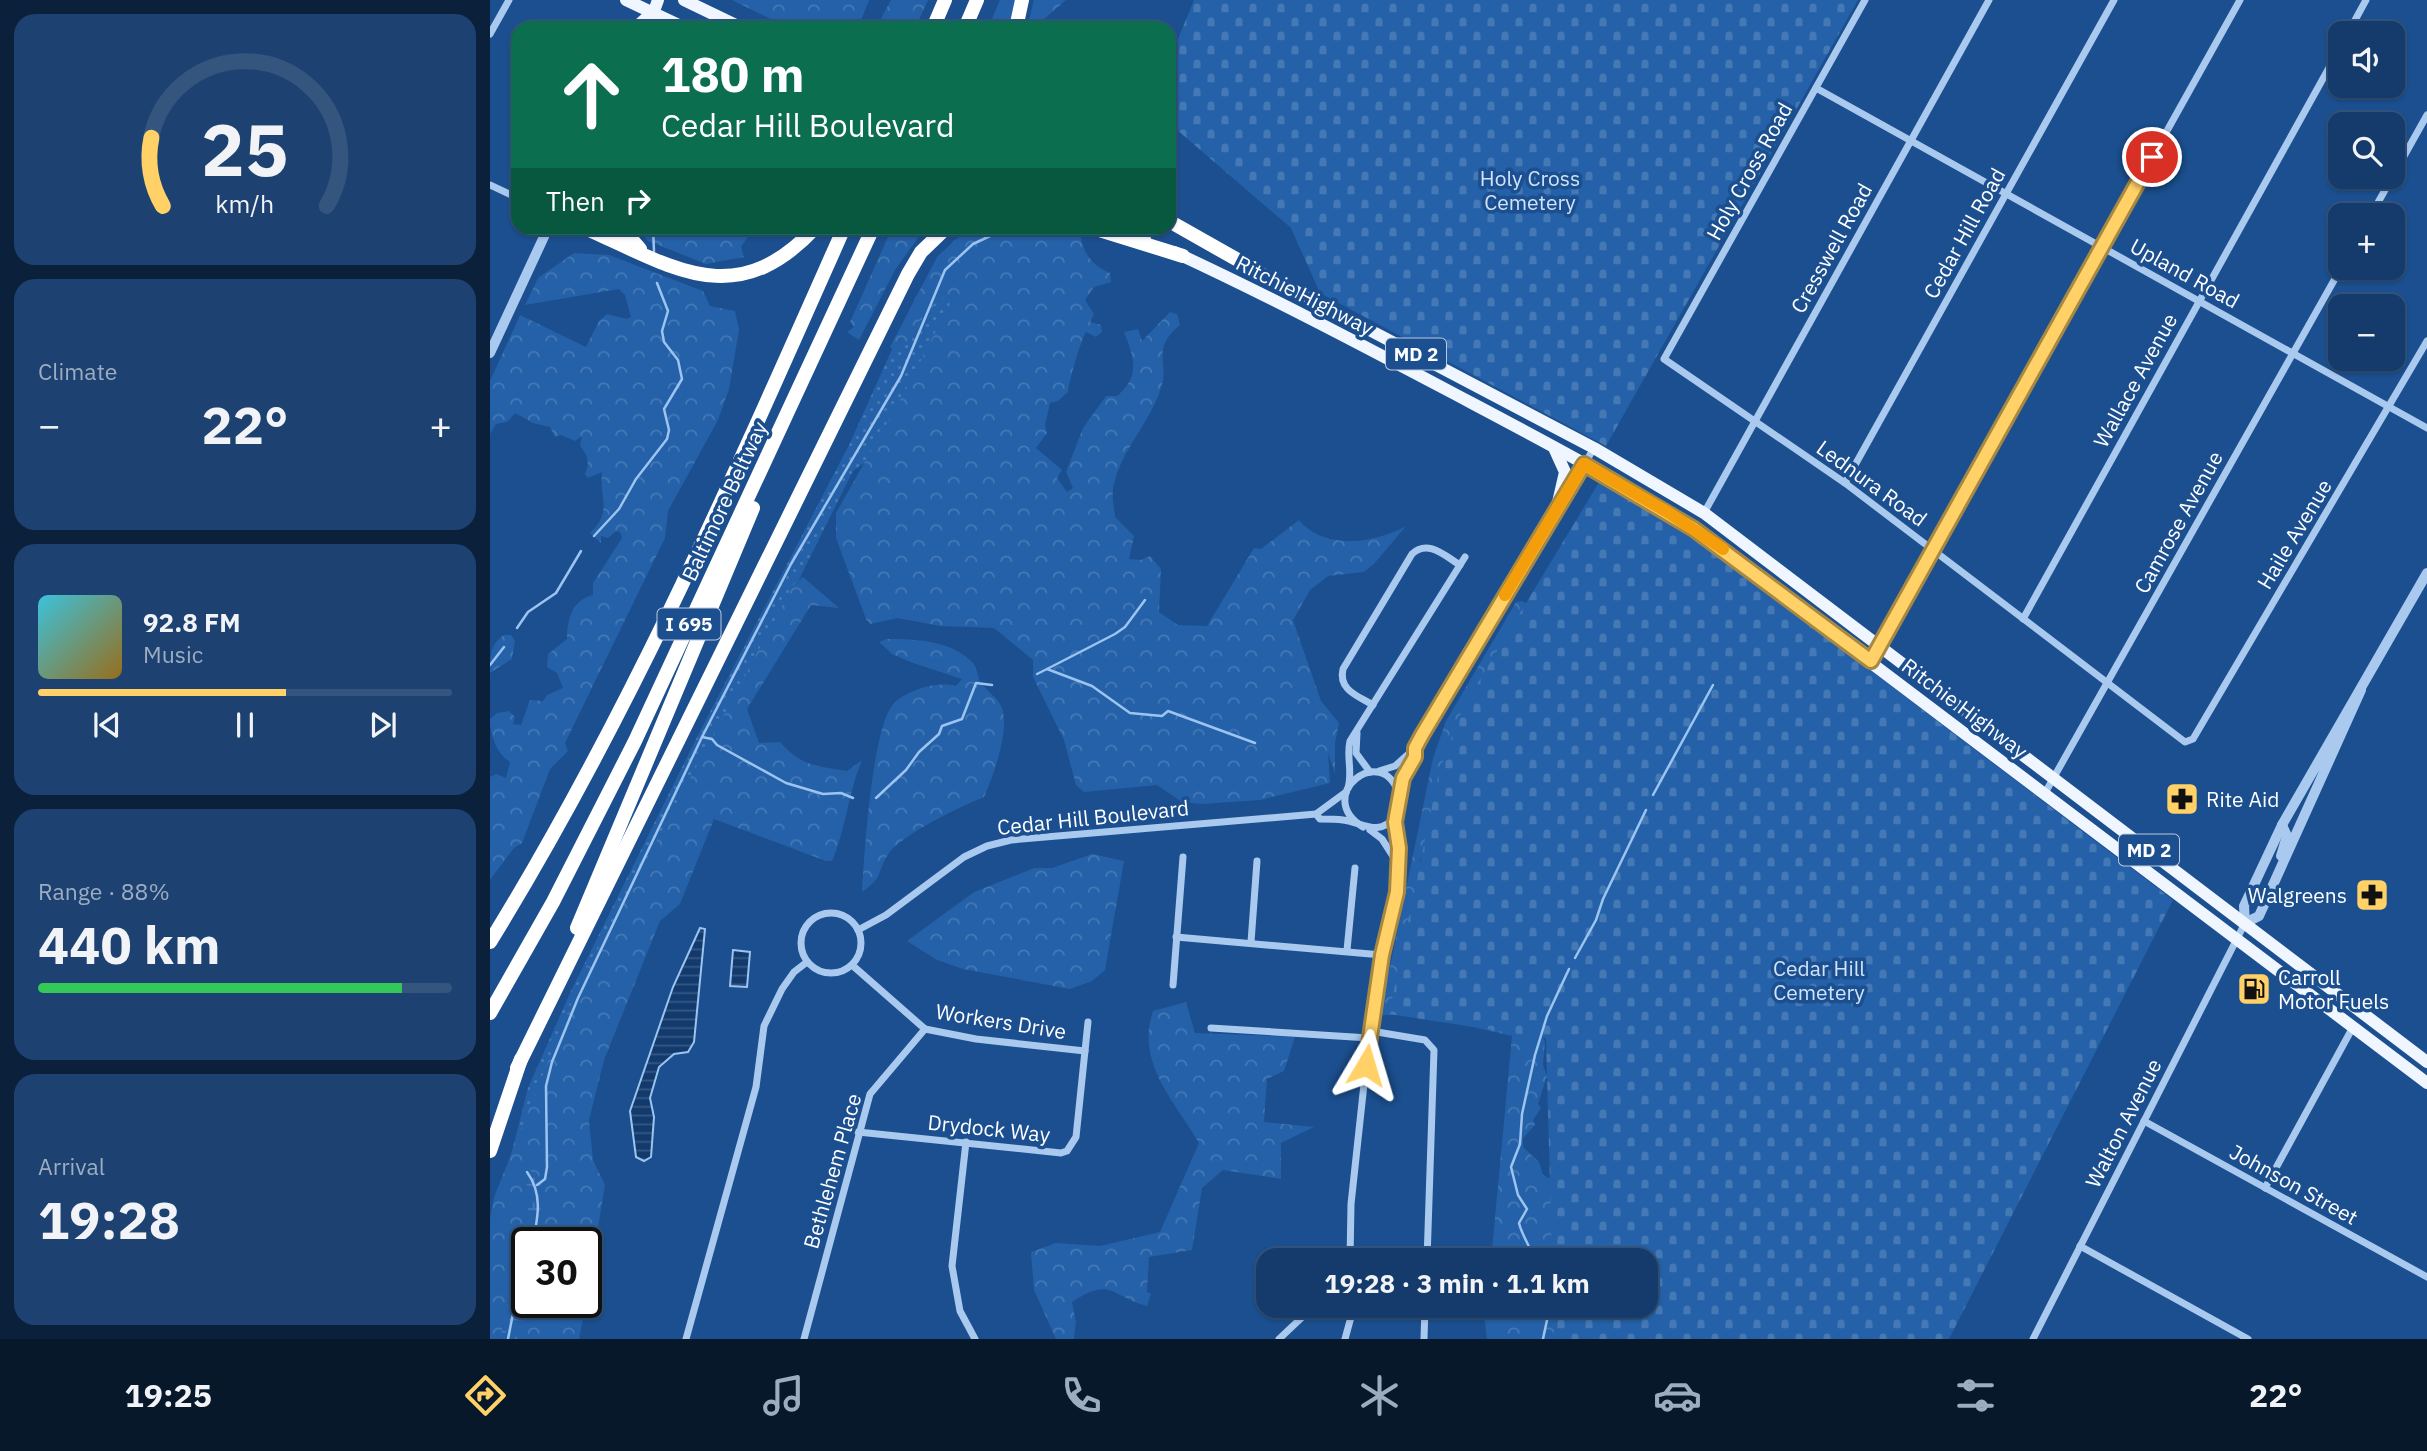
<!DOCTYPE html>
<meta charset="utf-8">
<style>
body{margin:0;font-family:"IBM Plex Sans",sans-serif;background:#1d4271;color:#f1f3f6;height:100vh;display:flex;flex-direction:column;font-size:26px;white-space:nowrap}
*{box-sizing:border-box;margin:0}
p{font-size:23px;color:#9dadc1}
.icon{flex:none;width:38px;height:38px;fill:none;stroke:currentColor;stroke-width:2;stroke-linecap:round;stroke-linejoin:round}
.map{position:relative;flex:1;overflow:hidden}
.details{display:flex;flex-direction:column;gap:14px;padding:14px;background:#0b203b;width:490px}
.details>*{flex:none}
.top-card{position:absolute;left:21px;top:21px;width:665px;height:214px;border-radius:21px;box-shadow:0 2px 5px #0004,0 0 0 2px #33557e;background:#0b6e4f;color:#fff;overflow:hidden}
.controls{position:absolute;left:1838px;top:21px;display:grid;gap:14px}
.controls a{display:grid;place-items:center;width:77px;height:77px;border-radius:14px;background:#143b6b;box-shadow:0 2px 5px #0004,0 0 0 2px #33557e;font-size:35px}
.speed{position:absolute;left:21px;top:1227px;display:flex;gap:14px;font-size:35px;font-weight:700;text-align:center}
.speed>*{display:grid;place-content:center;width:91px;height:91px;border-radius:50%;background:#143b6b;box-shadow:0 2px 5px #0004,0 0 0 2px #33557e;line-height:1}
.speed .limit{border:4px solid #111;border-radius:10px;background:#fff;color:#111}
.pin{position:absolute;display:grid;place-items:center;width:60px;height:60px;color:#fff;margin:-30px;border:4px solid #fff;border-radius:50%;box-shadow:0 2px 7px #0007}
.me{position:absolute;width:77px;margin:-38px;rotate:7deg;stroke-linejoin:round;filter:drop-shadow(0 0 5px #0008)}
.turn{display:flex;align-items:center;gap:24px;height:147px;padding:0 35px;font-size:32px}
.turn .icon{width:91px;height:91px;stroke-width:2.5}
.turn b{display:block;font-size:49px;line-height:60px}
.then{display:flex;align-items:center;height:66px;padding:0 35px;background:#0003;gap:14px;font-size:26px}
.big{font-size:52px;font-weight:700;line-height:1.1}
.details .tile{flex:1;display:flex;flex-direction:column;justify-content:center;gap:10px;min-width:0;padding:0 24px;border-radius:21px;background:#1d4271}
.details .dial{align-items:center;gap:0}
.dial svg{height:182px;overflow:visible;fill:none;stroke:#33557e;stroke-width:7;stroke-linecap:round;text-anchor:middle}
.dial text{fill:#f1f3f6;stroke:none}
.song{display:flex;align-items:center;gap:21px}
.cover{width:84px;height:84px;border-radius:10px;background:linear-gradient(135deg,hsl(190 70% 55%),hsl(40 70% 35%))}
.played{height:7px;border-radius:4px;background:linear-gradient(90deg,#ffd166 60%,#33557e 60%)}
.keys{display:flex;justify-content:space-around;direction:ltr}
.heat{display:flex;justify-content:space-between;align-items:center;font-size:38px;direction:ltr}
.charge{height:10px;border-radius:5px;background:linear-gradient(90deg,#34c759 88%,#33557e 0)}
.trip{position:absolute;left:766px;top:1248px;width:402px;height:70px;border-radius:21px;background:#143b6b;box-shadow:0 2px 5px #0004,0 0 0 2px #33557e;font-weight:700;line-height:70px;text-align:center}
.tab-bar{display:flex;height:112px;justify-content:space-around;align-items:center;background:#08182b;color:#9dadc1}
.tab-bar .icon{width:49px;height:49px}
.tab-bar .current{color:#ffd166}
.tab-bar b{font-size:32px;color:#f1f3f6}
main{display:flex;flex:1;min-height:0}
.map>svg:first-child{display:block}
</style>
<main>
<section class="details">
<div class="tile dial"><svg viewBox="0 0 100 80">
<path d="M14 69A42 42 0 1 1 86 69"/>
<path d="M14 69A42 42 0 0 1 9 39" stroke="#ffd166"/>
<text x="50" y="56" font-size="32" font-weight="700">25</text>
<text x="50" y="72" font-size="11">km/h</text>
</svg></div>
<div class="tile"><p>Climate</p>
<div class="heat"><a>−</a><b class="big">22°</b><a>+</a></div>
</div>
<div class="tile">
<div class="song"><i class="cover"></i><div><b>92.8 FM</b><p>Music</p></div></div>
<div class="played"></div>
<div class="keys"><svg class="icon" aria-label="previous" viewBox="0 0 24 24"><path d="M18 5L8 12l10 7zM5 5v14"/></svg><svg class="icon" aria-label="pause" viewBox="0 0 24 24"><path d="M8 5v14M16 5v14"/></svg><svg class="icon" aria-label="next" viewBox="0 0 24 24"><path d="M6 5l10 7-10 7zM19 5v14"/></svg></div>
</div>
<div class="tile"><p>Range · 88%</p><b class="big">440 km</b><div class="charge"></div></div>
<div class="tile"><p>Arrival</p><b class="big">19:28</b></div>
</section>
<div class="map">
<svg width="1937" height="1339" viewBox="0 0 1937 1339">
<defs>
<pattern id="grass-dots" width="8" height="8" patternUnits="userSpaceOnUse" patternTransform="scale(1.75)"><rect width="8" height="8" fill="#2461a8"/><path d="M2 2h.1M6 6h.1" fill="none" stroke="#4579b5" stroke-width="1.8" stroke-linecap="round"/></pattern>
<pattern id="forest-crowns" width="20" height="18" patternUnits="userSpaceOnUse" patternTransform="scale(1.75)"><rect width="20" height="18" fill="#2461a8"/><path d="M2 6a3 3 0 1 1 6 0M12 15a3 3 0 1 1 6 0" fill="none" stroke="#4579b5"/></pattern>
<pattern id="wetland-marsh" width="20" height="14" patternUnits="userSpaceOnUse" patternTransform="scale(1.75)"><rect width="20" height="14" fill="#2461a8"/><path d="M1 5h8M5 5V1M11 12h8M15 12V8" fill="none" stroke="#4579b5"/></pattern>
<pattern id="cemetery-stones" width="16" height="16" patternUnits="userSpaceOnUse" patternTransform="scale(1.75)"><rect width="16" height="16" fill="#2461a8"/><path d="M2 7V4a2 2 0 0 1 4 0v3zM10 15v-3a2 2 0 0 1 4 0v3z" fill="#4579b5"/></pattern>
<pattern id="water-rules" width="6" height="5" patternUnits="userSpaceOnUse" patternTransform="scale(1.75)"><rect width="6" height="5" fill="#123a6d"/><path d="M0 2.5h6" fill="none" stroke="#365883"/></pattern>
</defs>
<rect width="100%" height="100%" fill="#1b4f8f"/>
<path fill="url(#grass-dots)" d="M484,228l6,150 -127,93 -230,462 -73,309h-23v60l10,37h-47l1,-106 37,-145 42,-95 127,-256 152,-292 66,-147 38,-57z"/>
<g fill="url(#forest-crowns)">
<path d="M242,0h137l-11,28h-69z"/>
<path d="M401,0h37l-13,28h-39z"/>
<path d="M510,0h15l-4,28h-23z"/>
<path d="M544,0h32l-23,20 -4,8h-12z"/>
<path d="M146,228h118l-13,19 3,10 -38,7 -58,-23z"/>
<path d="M402,228h33l-30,42 -36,70 -12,-8 7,-5 -4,-5z"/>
<path d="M478,228h103l9,3c2,21 11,34 30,42l1,9 -17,5 -9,13 9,14 -4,8 11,3 1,7 -6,5 -10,-5c-5,8 -18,52 -18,60l-10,9 -8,2 -5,22 2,8 -11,15 26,22 -5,8 10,14 6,-4 -7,-16 17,-44 23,-32h11c24,-21 17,-38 7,-64l14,-3 4,12 28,-29 7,2 3,11c-30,25 -10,37 -19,63 -11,35 -39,61 -47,96 -3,10 0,22 1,33l19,19 -5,23 12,1 9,-4 11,13 -2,43 19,13 29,1 47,-78 7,1 38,-29c25,31 77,23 107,6l-32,38 -10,8 -36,4 -18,14 -17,30 28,81 18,22 -4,20v30l-7,-20 2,30 -70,17 -58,4 -20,-2 -25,-17 -73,7 -8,-7 -12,-45 -31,-63v-17l-39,-32 -54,-2 -42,-8 -28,6 -4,-5 -30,-81v-25l69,-122 48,-93 -8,-2 -23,20 -13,25 -14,10 -5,-4 47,-90z"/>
<path d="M84,253l35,2 94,36 7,15 25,5 4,19 -10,59 -11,31 -50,91 -3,27 -100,205 3,8 -18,18 -28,74 -8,5 -24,32v-103l6,-3 10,4 4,-16c-14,-9 -20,-27 -20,-43l7,-6 12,-2 6,6 -2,7 8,1 9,-25 13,1 4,-6 16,-7 -6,-15 -10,-6 1,-13 19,-15c0,-19 5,-39 26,-44v-12l29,-45 -2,-6 -4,-1 -8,7 -7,-2v7l-11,-10c23,-22 9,-34 12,-61l-14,6 -3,-4c5,-11 3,-19 -5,-28l2,-10 -7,5 -14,-6 -6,2 -5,-10 -17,-4 -18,-10 -8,9 -11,2 -6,10v-53l30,-66 66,32 13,-26 8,-7 20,5 4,-2 -6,-22 -6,-6 -94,16 13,-27z"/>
<path d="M313,577l36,31 -28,-3 -64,104 12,34 21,-1c21,24 36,24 67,29l15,-11c-14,33 -16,69 -30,101h-6l-112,-42 -34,85 -20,17 -56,139 -15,60 4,40 12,25 -19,116v-59h-48v-17l8,-22 -25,-25 11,50 -23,69 -9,42h-10v-120l4,-22 93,-233 12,-16 195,-364z"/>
<path d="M1032,601l12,7 -114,252 2,11 123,170 -2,24 4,11 -9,28 3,4 -8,12 2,5 -12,13v9l16,15 4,13 12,6 43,79h-107l21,-224 -91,-21h-41l53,-257 13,-37 70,-119z"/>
<path d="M14,635h7l4,6 -3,18 -22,14c0,-19 0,-28 14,-38z"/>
<path d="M396,639c30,0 65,1 87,24 5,6 4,14 8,20 6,8 18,16 21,25 8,22 -9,69 -18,89 -23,9 -81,37 -95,56 -13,19 -4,23 -27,39 2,-35 10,-169 33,-190 15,-13 42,-21 61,-16l6,-7 -49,-16 -21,-9 -13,-12z"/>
<path d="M602,854l32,7 -19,109 -13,11 -22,8 -107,-20 -26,-9 -30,-19 67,-49 60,-24h18z"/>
<path d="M696,1002l9,31 100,4 -11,34 -17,8 -3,43 50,5 -33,16v36l-58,-9 -21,18 -10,62 -43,7 -2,35 4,2 -4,12c-37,-10 -35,-30 -75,-4l4,20 -2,17h-18l-22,-49 -3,-38 25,-9 44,3 60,-14 39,-89c-24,-41 -64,-81 -46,-132z"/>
<path d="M37,1287v15h59l-7,37h-60z"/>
<path d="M993,1306h131l-4,33h-123z"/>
</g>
<g fill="url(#wetland-marsh)">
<path d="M38,1169c29,21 11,45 10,73h-10l4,-14 -11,-50z"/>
<path d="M37,1245v42l-8,52h-19l9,-42z"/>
</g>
<g fill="url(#cemetery-stones)">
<path d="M704,0h664l-252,446 -286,-153 -29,-65 -122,-105v-62z"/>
<path d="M1111,479l90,55 482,366 -224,439h-395l-1,-33h94v-46h-95l-6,-222 -157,-24 50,-242 20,-54 17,-32z"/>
</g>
<g fill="url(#water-rules)" stroke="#9cc4f0" stroke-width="2">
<path d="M210,928l5,1 -11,113 -6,10 -14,2 -15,13 -9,31 4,19 -3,40 -7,4 -8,-4 -6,-46 43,-124z"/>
<path d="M243,950l17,2 -3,35 -17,-1z"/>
</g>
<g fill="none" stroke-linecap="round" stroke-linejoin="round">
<g stroke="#9cc4f0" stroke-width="2.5">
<path d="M163,228l1,23"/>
<path d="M104,536l25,-27 17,-30 31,-40 2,-9 -5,-21 18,-30 -4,-19 -14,-18 -2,-11 6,-20 -11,-28"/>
<path d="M27,628l11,-16 28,-19 25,-42"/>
<path d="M0,665l14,-18"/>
<path d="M557,669l68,-35 10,-7 20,-27"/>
<path d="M547,674l10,-5 45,17 38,27 32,3 6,-5 87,32"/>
<path d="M212,737l10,2 5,6 69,38 37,11 18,-1 12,5"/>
<path d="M1163,795l60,-110"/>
<path d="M386,798l30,-28 13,-18 20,-18 3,-8 20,-7 14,-36 16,2"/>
<path d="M1085,958l21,-38 7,-21 43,-89"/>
<path d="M37,1172c16,22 11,45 6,70"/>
<path d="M47,1185l8,-6 2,-12 -1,-81 6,-24 26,-64 124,-261 89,-173 110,-188 44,-106 28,-26 30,-14 29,-1 31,6"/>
<path d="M1044,1260c-3,-13 -12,-24 -15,-37l8,-14 -9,-14 -7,-28 9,-23 2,-30 13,-59 12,-39 22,-47"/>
<path d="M18,1339l10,-51 9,-25"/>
<path d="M1053,1339l7,-33"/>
</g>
<g stroke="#a9c9ee" stroke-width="7">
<path d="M1375,0l-201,359 181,124 340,259 8,-3 234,-398"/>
<path d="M1858,33l18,-33"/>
<path d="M0,34l19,-34"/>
<path d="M1326,88l611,340"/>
<path d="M0,185l28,13"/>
<path d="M1881,215l56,-100"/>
<path d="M1355,483l269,-483"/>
<path d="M1214,513l285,-513"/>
<path d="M1533,619l317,-571"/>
<path d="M1381,661l369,-661"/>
<path d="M883,705c-15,-9 -35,-15 -30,-36l69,-115c16,-15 33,2 48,11"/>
<path d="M867,733l-1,20 14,19"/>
<path d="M889,771l16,-5 20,-18"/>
<path d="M858,788c5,-17 -2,-31 2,-47l115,-184"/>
<path d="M1555,793l296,-525"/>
<path d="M910,802l3,-24 12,-21v-9l7,-13 172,-287"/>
<path d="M826,814l4,5c7,0 16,0 23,1 21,3 35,17 52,-3"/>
<path d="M873,827c-51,-31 20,-87 36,-32"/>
<path d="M880,830l12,9 16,25"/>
<circle cx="341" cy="943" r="30"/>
<path d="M368,930l28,-15 78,-58 23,-11 24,-6 305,-26 30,-22"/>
<path d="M686,937l206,18"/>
<path d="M761,942l6,-81"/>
<path d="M857,950l8,-82"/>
<path d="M362,965l73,64 51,10 109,12"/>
<path d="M683,985l10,-128"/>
<path d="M721,1028l158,10"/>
<path d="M881,1031l54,9 9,10 -7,210"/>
<path d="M1654,1121l283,156"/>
<path d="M368,1132l203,21 6,-2 9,-14 12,-115"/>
<path d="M476,1142l-14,124 8,45 15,28"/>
<path d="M1775,1188l88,-161"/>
<path d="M1590,1246l168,93"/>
<path d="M860,1260l1,-56 18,-166 13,-83 15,-63 2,-44 -4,-15 3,-22"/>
<path d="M196,1339l70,-252 8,-61 18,-37 12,-17 13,-10"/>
<path d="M314,1339l66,-245 55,-65"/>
<path d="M789,1339l35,-33"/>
<path d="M855,1339l9,-33"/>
<path d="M934,1339l1,-33"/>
<path d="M1543,1339l212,-416"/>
</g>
<g stroke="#a9c9ee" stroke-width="10">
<path d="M0,353l58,-125"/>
<path d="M1871,690l-102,226 -14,7 -1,-17 38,-81 145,-252"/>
<path d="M1791,856l6,-20 -5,-11"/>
</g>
<g stroke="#f0f6ff" stroke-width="12">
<path d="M136,0l59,28"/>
<path d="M194,0l58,28"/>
<path d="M145,28l17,-15"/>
<path d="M158,28l10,-28"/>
<path d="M630,228l25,11"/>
<path d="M684,252c93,43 184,91 275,139 83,44 166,87 245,138l733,554"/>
<path d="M754,264l350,184 110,65 723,549"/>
<path d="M1065,450l10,22 -9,39"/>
</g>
<g stroke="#fff" stroke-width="14">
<path d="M443,28l12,-28"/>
<path d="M475,28l12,-28"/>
<path d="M526,28l6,-28"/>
<path d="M679,221l83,47"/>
<path d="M95,228c88,39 150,85 230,0"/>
<path d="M132,228l18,21"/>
<path d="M603,228l90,28"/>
<path d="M87,928l176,-420"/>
<path d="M0,942c140,-227 246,-471 354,-714"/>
<path d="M0,1013l63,-111 82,-161 238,-513"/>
<path d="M27,1068l391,-794 13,-22 25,-24"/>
<path d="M0,1151l31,-92"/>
</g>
</g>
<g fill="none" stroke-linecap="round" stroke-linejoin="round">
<defs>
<path id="route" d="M876,1065l16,-110 15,-63 2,-44 -4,-26 8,-44 12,-21v-9l7,-13 162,-271 110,65 177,132 281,-504"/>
</defs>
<use href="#route" stroke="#a68842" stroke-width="18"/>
<use href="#route" stroke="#ffd166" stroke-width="12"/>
<path stroke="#f59e0b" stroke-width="12" d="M1015,595l79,-131 85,49 54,36"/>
</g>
<defs>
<symbol id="pharmacy-square" viewBox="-11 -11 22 22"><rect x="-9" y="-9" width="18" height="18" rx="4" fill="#ffd166" stroke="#1b4f8f"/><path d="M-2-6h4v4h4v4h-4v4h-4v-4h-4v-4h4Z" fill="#111"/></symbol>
<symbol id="fuel-square" viewBox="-11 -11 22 22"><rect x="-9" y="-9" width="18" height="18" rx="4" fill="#ffd166" stroke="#1b4f8f"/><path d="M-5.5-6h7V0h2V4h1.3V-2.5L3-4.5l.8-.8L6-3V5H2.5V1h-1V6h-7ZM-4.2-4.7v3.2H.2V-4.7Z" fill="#111"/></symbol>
</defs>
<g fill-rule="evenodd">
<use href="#pharmacy-square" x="1673" y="780" width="38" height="38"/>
<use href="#pharmacy-square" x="1863" y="876" width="38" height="38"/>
<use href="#fuel-square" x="1745" y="970" width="38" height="38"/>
</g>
<g text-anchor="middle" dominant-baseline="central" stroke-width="7" stroke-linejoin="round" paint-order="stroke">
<g fill="#1b4f8f" stroke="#bbcadd" stroke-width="2">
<rect x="896" y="338.5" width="60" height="31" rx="5"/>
<rect x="167.5" y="608.5" width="63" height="31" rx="5"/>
<rect x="1629" y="834.5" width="60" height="31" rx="5"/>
</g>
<g font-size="19" font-weight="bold" fill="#fff">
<text x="926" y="354">MD 2</text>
<text x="199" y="624">I 695</text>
<text x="1659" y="850">MD 2</text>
</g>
<g font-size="21" fill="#fff" stroke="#1b4f8f">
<text transform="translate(1259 171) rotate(-61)">Holy Cross Road</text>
<text transform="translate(1474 233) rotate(-61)">Cedar Hill Road</text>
<text transform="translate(1341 248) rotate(-61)">Cresswell Road</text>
<text transform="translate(1695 273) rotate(29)">Upland Road</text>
<text transform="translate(815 295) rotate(27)">Ritchie Highway</text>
<text transform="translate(1645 380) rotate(-61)">Wallace Avenue</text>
<text transform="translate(1382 483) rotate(36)">Lednura Road</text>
<text transform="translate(234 501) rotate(-65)">Baltimore Beltway</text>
<text transform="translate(1688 522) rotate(-61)">Camrose Avenue</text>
<text transform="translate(1804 534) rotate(-59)">Haile Avenue</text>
<text transform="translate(1475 708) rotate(37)">Ritchie Highway</text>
<text transform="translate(603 817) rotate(-6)">Cedar Hill Boulevard</text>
<text transform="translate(511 1021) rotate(9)">Workers Drive</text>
<text transform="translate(1633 1123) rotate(-63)">Walton Avenue</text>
<text transform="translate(499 1128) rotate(6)">Drydock Way</text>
<text transform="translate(342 1171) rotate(-74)">Bethlehem Place</text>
<text transform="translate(1804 1184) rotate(29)">Johnson Street</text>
</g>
<g font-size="21" fill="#cfe3fa" stroke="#1b4f8f">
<text x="1040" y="178">Holy Cross<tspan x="1040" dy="24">Cemetery</tspan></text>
<text x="1329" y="968">Cedar Hill<tspan x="1329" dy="24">Cemetery</tspan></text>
</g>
<g font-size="21" fill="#fff" stroke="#1b4f8f" text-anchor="start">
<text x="1716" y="799">Rite Aid</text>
<text x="1857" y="895" text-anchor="end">Walgreens</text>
<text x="1788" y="977">Carroll<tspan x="1788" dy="24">Motor Fuels</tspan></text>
</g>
</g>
</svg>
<div class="controls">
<a><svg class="icon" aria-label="sound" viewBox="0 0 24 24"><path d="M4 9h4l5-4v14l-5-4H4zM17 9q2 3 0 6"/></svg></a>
<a><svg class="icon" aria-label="search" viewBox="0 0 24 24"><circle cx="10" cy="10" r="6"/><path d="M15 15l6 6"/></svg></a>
<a>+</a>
<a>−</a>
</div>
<div class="speed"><div class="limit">30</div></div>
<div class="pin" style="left:1662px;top:157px;background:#d93025"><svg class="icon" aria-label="arrive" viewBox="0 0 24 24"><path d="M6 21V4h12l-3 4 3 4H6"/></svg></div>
<svg class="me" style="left:876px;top:1065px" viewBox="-20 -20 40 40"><path d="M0-17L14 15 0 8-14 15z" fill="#ffd166" stroke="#fff" stroke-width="4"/></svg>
<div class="trip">19:28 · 3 min · 1.1 km</div>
<div class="top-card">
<div class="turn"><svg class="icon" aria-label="ahead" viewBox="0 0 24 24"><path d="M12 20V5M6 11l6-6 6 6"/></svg><div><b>180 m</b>Cedar Hill Boulevard</div></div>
<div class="then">Then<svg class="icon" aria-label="right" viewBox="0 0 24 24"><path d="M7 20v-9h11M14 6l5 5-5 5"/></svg></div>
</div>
</div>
</main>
<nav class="tab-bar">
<b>19:25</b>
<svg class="icon current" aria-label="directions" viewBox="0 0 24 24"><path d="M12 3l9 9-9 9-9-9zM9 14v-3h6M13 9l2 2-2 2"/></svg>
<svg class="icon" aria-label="music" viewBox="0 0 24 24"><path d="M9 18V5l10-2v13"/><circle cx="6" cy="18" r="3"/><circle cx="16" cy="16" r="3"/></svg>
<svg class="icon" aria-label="phone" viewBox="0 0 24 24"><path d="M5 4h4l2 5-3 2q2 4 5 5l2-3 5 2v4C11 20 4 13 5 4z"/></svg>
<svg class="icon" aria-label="climate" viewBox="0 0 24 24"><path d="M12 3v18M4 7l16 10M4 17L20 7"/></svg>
<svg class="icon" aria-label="car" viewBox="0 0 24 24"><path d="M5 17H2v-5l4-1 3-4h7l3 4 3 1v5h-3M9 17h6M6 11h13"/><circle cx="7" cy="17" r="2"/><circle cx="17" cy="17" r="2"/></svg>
<svg class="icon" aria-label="filters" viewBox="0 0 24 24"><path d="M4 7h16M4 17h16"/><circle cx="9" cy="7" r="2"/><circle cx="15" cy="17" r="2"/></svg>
<b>22°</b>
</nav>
